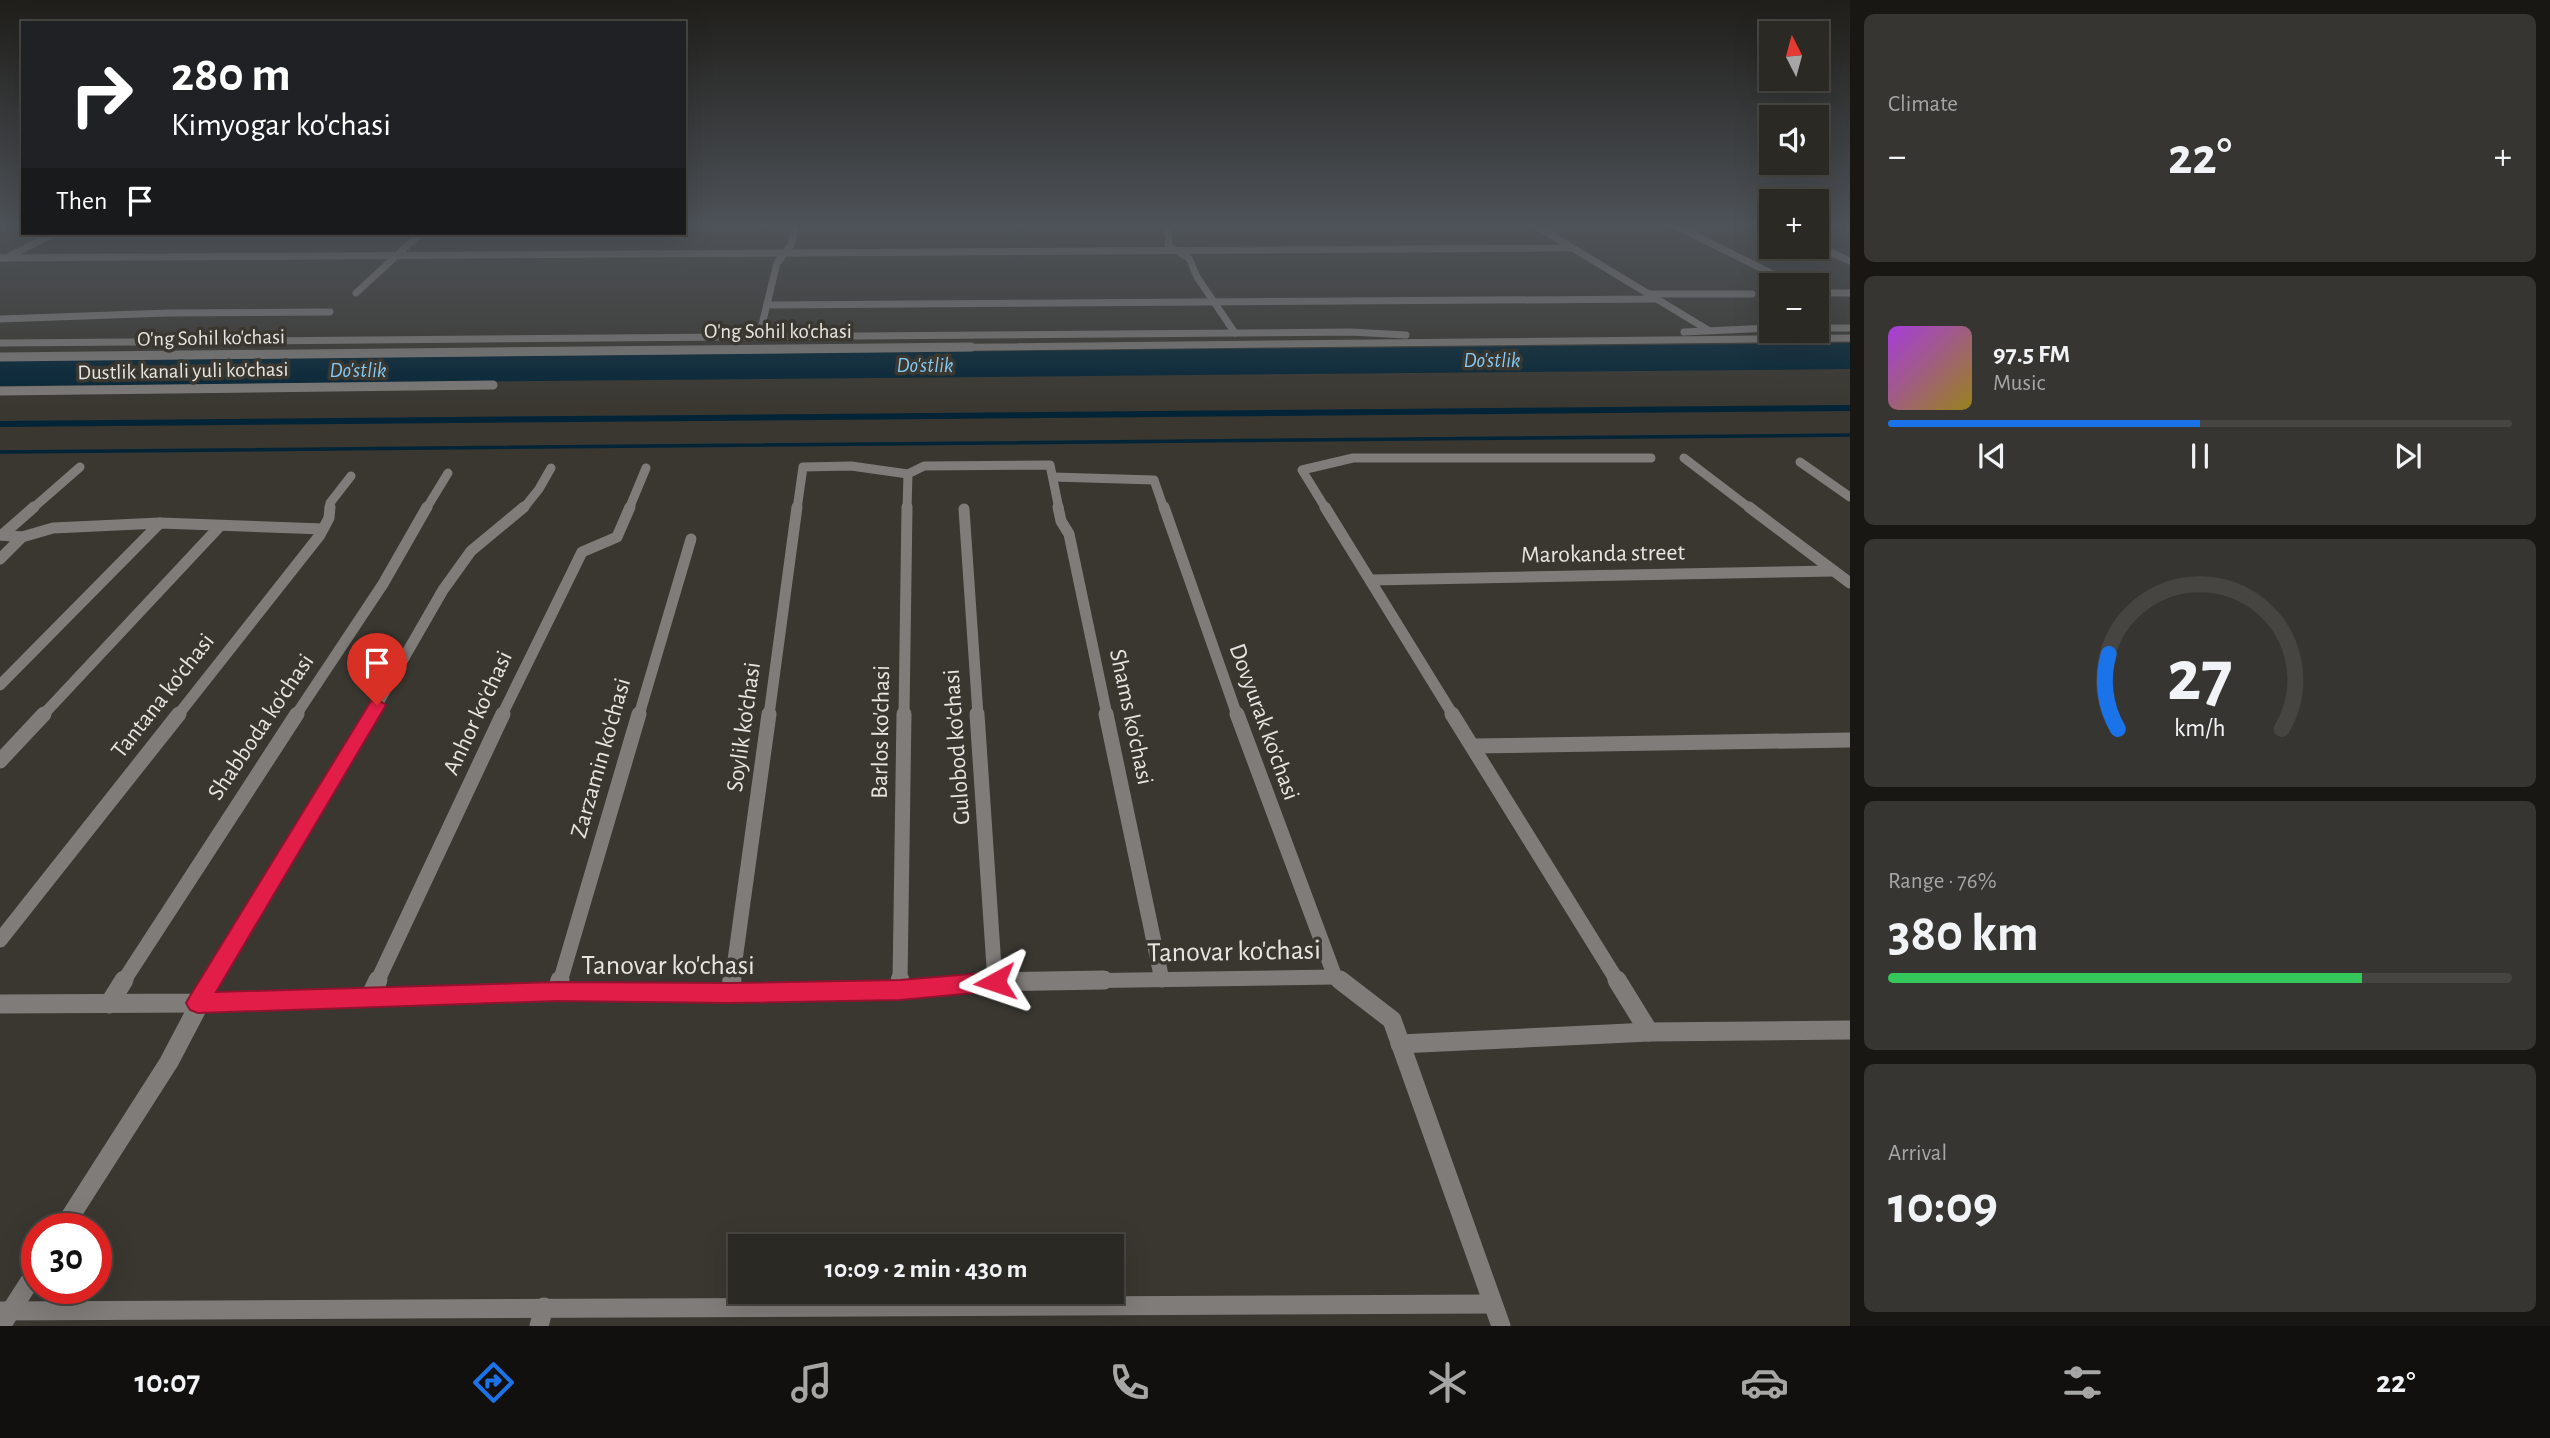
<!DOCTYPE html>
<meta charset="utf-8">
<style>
body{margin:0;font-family:"Alegreya Sans",sans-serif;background:#373531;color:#f1f3f6;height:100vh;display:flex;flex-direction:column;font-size:26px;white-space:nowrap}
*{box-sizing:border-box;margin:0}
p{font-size:23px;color:#a6a6a6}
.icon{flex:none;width:38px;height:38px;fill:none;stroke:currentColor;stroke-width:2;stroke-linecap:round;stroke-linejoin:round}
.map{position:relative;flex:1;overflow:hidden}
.side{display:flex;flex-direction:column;gap:14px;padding:14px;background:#181714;width:700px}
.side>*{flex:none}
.banner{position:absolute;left:21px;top:21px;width:665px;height:214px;border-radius:0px;box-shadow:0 7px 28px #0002,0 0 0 2px #474541;background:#202124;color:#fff;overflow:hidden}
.needle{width:46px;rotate:354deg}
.tools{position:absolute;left:1759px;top:21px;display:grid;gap:14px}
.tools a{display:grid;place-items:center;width:70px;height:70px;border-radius:0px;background:#2b2924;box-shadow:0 7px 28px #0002,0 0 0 2px #474541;font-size:35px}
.speed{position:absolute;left:21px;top:1213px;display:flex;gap:14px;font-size:35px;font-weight:700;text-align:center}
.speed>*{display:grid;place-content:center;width:91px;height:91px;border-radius:50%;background:#2b2924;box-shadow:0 7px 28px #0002,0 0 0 2px #474541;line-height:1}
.speed .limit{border:10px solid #d22;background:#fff;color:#111}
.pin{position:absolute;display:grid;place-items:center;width:60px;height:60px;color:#fff;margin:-72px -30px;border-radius:50% 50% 50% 0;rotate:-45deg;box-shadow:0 0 7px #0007}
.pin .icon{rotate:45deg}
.me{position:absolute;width:77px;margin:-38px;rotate:265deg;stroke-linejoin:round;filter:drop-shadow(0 0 5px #0008)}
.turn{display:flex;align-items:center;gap:24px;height:147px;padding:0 35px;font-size:32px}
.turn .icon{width:91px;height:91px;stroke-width:2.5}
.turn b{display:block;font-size:49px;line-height:60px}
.then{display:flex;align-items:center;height:66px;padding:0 35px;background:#0003;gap:14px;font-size:26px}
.big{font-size:52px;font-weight:700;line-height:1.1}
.side .card{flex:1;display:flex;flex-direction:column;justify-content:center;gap:10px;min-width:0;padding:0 24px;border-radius:10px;background:#373531}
.side .dial{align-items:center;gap:0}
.dial svg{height:182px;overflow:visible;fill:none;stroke:#474541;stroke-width:7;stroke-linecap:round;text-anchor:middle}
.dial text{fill:#f1f3f6;stroke:none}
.song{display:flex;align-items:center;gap:21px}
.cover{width:84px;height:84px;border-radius:10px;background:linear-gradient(135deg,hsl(280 70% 55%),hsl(50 70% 35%))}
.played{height:7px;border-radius:4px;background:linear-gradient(90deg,#1a73e8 50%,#474541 50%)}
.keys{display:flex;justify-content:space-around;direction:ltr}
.heat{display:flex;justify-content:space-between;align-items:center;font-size:38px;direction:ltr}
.charge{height:10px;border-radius:5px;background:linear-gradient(90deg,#34c759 76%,#474541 0)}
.trip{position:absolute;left:728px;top:1234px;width:396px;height:70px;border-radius:0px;background:#2b2924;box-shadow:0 7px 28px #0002,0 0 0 2px #474541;font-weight:700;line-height:70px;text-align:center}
.tabs{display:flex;height:112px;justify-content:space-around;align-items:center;background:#11100e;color:#a6a6a6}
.tabs .icon{width:49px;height:49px}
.tabs .current{color:#1a73e8}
.tabs b{font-size:32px;color:#f1f3f6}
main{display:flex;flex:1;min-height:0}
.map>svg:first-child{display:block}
</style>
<main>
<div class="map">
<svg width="1850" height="1326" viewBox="0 0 1850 1326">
<rect width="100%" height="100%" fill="#393730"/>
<path fill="#022436" d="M1850,343v26l-1850,17v-25z"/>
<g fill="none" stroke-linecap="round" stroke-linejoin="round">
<path stroke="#022436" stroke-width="3.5" d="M0,452l1850,-17"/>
<path fill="#022436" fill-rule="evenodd" d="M1850,405v6l-1850,16v-6z"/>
<g stroke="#7f7c7a" stroke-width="7">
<path d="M1163,224l6,12 -1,10 21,12 8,19 38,56"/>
<path d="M1533,224l175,106"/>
<path d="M1672,224l123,61"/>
<path d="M1768,224l3,2"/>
<path d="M1816,246l34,15"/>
<path d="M8,257l47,-24"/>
<path d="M0,258l1570,-10"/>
<path d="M356,293l65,-60"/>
<path d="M1816,293h34"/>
<path d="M1647,294h105"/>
<path d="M767,305l888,-6"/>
<path d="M0,319l168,-6 162,-1"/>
<path d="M1816,328h34"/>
<path d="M1684,332l87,-4"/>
<path d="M759,337l18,-74 14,-18 5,-21"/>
<path d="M0,343l1351,-11 55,3"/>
<path d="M801,349l1049,-11"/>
</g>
<g stroke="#7f7c7a" stroke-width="9">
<path d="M0,357l971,-10"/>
<path d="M0,391l493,-6"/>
<path d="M1684,458l67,51"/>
<path d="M1800,462l50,35"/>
<path d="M1053,477l101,3 10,29"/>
<path d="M32,509l48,-42"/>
<path d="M330,509v-6l21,-27"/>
<path d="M426,509l22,-36"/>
<path d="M523,509l16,-20 12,-21"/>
<path d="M629,509l17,-41"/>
<path d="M797,509l6,-42 48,-1 57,8 16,-8 126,-1 9,44"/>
<path d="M907,509l1,-35"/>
<path d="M1326,509l-24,-39 51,-12h298"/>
</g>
<g stroke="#7f7c7a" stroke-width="11">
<path d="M1058,507l3,14 8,13 38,181"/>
<path d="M1164,507l73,208"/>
<path d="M1325,507l128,208"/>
<path d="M1749,507l101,76"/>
<path d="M964,509l14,206"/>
<path d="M0,535l22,2 31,-9 107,-5 163,6"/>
<path d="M2,535l32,-28"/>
<path d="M0,559l22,-22"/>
<path d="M1372,580l462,-9"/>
<path d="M0,685l160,-162"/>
<path d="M43,715l177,-189"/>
<path d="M178,715l142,-180 9,-17 1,-11"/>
<path d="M296,715l87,-131 44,-77"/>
<path d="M371,715l72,-125 28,-39 53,-44"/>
<path d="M502,715l80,-163 35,-15 13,-30"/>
<path d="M639,715l52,-176"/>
<path d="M769,715l28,-208"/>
<path d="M904,715l3,-208"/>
</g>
<g stroke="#7f7c7a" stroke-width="15">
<path d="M977,714l18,268"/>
<path d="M1106,714l56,266"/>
<path d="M1237,714l98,263"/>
<path d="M1452,714l166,268"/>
<path d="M1474,746l376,-6"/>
<path d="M0,761l44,-47"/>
<path d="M0,940l179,-226"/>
<path d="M1335,977l7,5"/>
<path d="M123,982l174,-268"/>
<path d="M211,982l161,-268"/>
<path d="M377,982l126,-268"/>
<path d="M560,982l79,-268"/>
<path d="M732,982l37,-268"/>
<path d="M900,982l4,-268"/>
<path d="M993,982l342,-5"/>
</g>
<g stroke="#7f7c7a" stroke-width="19">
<path d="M1340,980l52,40 109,306"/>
<path d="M1617,980l32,52"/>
<path d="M900,990v-10"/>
<path d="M557,991l3,-11"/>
<path d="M730,993l2,-13"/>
<path d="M370,997l8,-17"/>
<path d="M0,1004l198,-1 359,-12 173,2 170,-3 95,-8 109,-2"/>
<path d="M109,1004l15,-24"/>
<path d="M1400,1044l249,-12 201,-2"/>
<path d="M63,1228l106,-166 43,-82"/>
<path d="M0,1311l1492,-7"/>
<path d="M1,1326l36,-56"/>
<path d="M539,1326l5,-19"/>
</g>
</g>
<linearGradient id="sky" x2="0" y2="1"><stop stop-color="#1f1e1a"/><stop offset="0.55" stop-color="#4e5359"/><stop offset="1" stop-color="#4e5359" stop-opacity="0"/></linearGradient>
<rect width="1850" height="410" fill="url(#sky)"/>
<path fill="#e11d48" stroke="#92132f" stroke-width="2" d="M377,699l9,6 -170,287 341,-10 173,1 170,-3 95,-8 8,3 3,7 -3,7 -8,2 -95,9 -170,3 -173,-2 -359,12 -8,-3 -4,-7 4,-7 181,-295z"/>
<g text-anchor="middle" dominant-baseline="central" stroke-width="7" stroke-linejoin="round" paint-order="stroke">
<g font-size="21" fill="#e6e5e1" stroke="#393730">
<text x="778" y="331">O'ng Sohil ko'chasi</text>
<text transform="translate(211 338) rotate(-1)">O'ng Sohil ko'chasi</text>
<text transform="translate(183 371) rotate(-1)">Dustlik kanali yuli ko'chasi</text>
</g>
<g font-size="21" font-style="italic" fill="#84cbf7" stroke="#393730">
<text x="1492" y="360">Do'stlik</text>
<text x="925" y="365">Do'stlik</text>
<text x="358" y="370">Do'stlik</text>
</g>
<g font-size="24" fill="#e6e5e1" stroke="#393730">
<text transform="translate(1603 554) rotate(-1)">Marokanda street</text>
<text transform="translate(163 696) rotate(-52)">Tantana ko'chasi</text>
<text transform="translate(478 713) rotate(-65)">Anhor ko'chasi</text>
<text transform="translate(1131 717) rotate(78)">Shams ko'chasi</text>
<text transform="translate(1264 722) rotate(70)">Dovyurak ko'chasi</text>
<text transform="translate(261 727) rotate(-56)">Shabboda ko'chasi</text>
<text transform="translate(744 727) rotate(-82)">Soylik ko'chasi</text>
<text transform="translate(881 732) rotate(-89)">Barlos ko'chasi</text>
<text transform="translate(957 747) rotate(-94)">Gulobod ko'chasi</text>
<text transform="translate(601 758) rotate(-74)">Zarzamin ko'chasi</text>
</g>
<g font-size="28" fill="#e6e5e1" stroke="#393730">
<text transform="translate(1234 952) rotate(-1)">Tanovar ko'chasi</text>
<text x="668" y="966">Tanovar ko'chasi</text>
</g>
</g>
</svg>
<div class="tools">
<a><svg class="needle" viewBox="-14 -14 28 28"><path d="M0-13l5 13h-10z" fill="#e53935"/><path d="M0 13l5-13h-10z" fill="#a6a6a6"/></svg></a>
<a><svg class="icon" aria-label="sound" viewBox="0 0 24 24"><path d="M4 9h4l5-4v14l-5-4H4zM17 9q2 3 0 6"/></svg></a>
<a>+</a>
<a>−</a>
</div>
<div class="speed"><div class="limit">30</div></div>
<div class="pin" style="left:377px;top:705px;background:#d93025"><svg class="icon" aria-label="arrive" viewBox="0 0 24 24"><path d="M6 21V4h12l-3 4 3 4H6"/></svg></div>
<svg class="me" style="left:995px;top:982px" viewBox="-20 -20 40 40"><path d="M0-17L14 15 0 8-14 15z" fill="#e11d48" stroke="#fff" stroke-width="4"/></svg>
<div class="trip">10:09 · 2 min · 430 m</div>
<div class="banner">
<div class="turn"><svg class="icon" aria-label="right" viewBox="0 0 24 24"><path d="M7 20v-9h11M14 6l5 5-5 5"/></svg><div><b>280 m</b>Kimyogar ko'chasi</div></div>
<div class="then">Then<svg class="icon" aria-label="arrive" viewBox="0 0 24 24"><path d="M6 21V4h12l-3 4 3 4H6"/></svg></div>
</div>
</div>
<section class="side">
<div class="card"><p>Climate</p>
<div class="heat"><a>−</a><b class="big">22°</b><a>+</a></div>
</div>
<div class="card">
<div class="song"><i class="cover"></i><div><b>97.5 FM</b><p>Music</p></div></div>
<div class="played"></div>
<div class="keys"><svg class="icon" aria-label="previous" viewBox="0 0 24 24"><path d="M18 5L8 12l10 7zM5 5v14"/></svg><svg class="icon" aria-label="pause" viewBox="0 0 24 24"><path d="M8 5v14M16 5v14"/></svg><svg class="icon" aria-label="next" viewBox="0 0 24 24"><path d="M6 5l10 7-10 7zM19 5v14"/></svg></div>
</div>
<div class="card dial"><svg viewBox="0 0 100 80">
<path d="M14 69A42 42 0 1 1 86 69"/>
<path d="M14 69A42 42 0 0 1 10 36" stroke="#1a73e8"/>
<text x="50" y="56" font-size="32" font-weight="700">27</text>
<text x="50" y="72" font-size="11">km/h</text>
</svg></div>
<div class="card"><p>Range · 76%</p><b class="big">380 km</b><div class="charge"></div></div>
<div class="card"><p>Arrival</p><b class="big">10:09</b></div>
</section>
</main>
<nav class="tabs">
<b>10:07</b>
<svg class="icon current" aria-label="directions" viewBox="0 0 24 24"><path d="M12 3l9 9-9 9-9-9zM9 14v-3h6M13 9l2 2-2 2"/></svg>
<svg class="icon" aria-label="music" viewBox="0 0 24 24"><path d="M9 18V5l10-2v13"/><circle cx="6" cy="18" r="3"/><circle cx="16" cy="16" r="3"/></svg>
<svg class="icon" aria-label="phone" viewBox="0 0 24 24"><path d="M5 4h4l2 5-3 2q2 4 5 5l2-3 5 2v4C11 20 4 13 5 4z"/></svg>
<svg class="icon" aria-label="climate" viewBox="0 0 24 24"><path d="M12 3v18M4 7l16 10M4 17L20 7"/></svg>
<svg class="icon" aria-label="car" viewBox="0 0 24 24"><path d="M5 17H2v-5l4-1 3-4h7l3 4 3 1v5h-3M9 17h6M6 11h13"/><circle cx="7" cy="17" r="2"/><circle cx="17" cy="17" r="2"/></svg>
<svg class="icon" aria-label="filters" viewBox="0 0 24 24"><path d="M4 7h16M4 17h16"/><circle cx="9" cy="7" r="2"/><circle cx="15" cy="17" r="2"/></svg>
<b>22°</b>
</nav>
